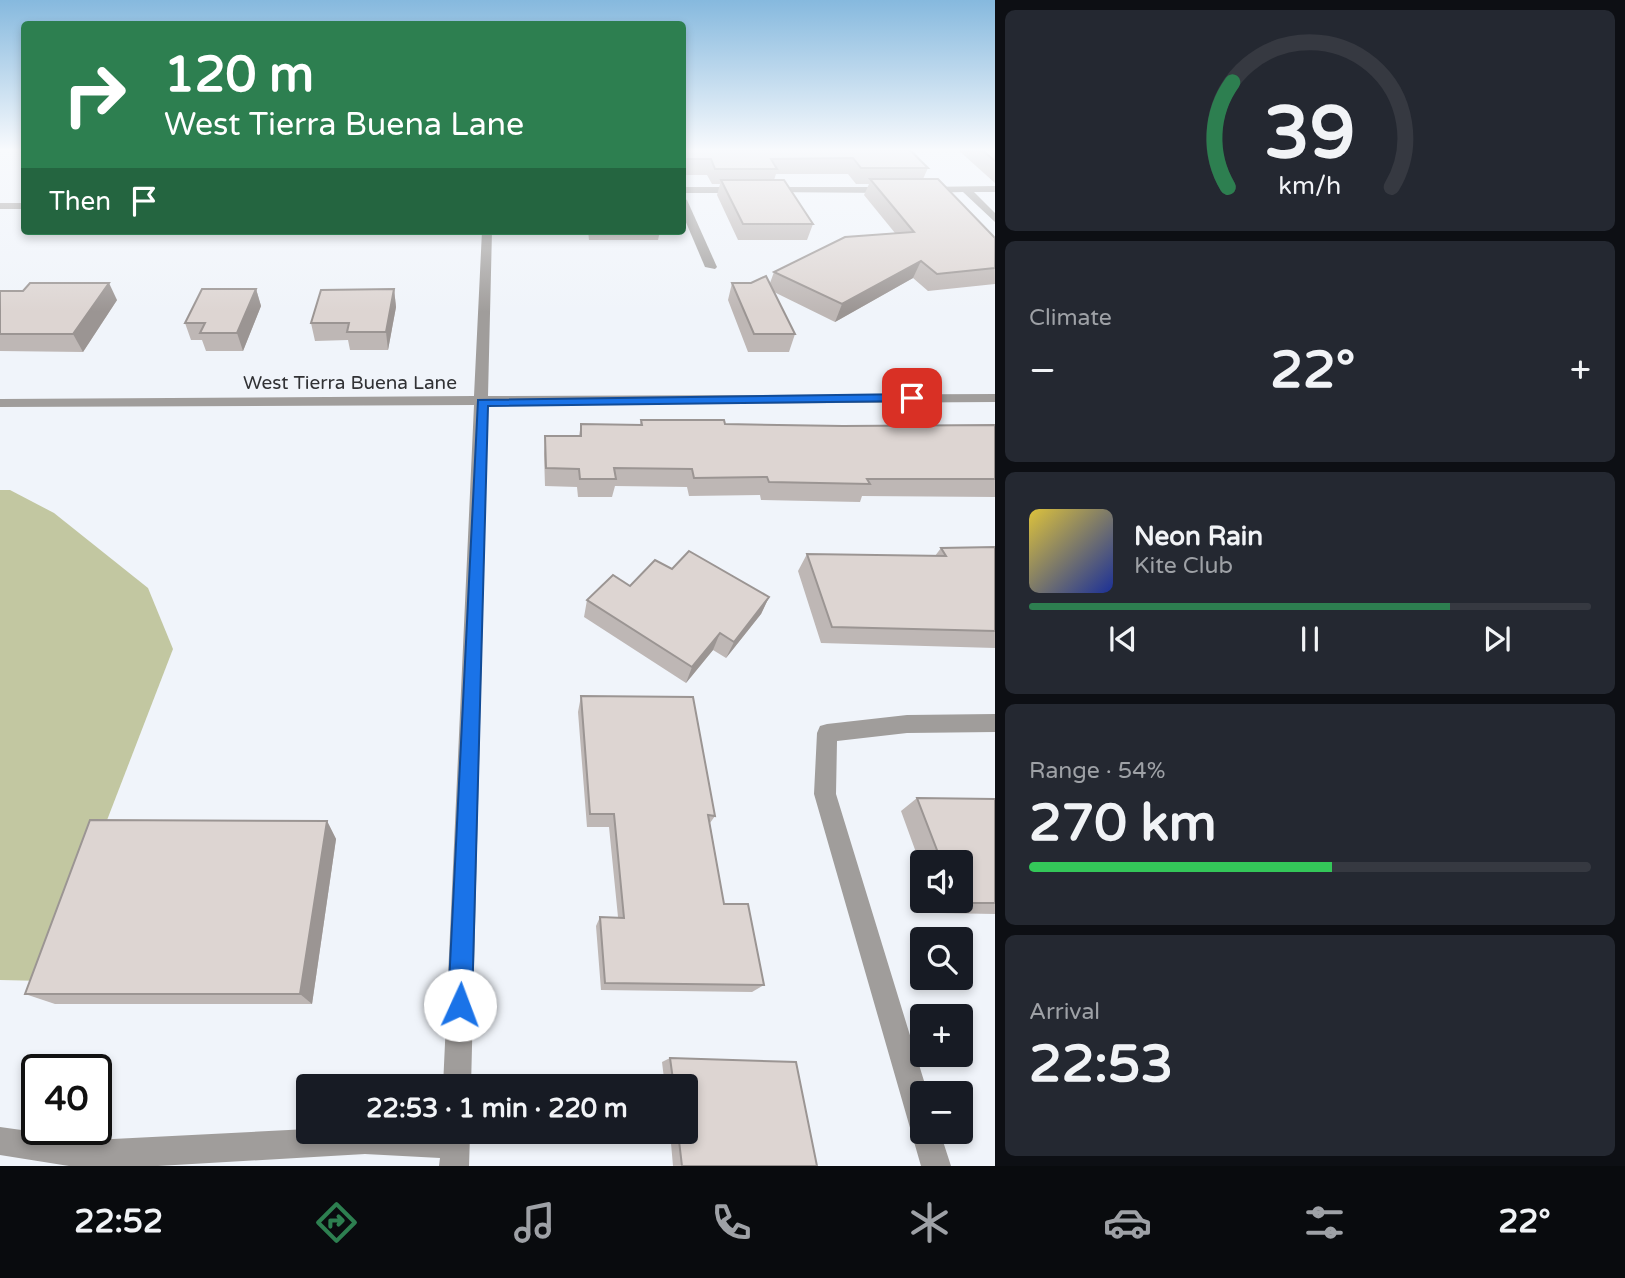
<!DOCTYPE html>
<meta charset="utf-8">
<style>
body{margin:0;font-family:"Varela Round",sans-serif;background:#242831;color:#f1f3f6;height:100vh;display:flex;flex-direction:column;font-size:26px;white-space:nowrap}
*{box-sizing:border-box;margin:0}
p{font-size:23px;color:#9ea1a6}
.icon{flex:none;width:38px;height:38px;fill:none;stroke:currentColor;stroke-width:2;stroke-linecap:round;stroke-linejoin:round}
.map{position:relative;flex:1;overflow:hidden}
.sheet{display:flex;flex-direction:column;gap:10px;padding:10px;background:#0d0f14;width:630px}
.sheet>*{flex:none}
.guide{position:absolute;left:21px;top:21px;width:665px;height:214px;border-radius:7px;box-shadow:0 4px 10px #0003;background:#2d7f50;color:#fff;overflow:hidden}
.tools{position:absolute;left:910px;top:850px;display:grid;gap:14px}
.tools a{display:grid;place-items:center;width:63px;height:63px;border-radius:7px;background:#171b24;box-shadow:0 4px 10px #0003;font-size:35px}
.speed{position:absolute;left:21px;top:1054px;display:flex;gap:14px;font-size:35px;font-weight:700;text-align:center}
.speed>*{display:grid;place-content:center;width:91px;height:91px;border-radius:50%;background:#171b24;box-shadow:0 4px 10px #0003;line-height:1}
.speed .limit{border:4px solid #111;border-radius:10px;background:#fff;color:#111}
.pin{position:absolute;display:grid;place-items:center;width:60px;height:60px;color:#fff;margin:-30px;border-radius:14px;box-shadow:0 4px 10px #0006}
.me{position:absolute;width:77px;margin:-38px;rotate:2deg;stroke-linejoin:round;filter:drop-shadow(0 0 5px #0008)}
.turn{display:flex;align-items:center;gap:24px;height:147px;padding:0 28px;font-size:32px}
.turn .icon{width:91px;height:91px;stroke-width:2.5}
.turn b{display:block;font-size:49px;line-height:60px}
.then{display:flex;align-items:center;height:66px;padding:0 28px;background:#0003;gap:14px;font-size:26px}
.big{font-size:52px;font-weight:700;line-height:1.1}
.sheet .tile{flex:1;display:flex;flex-direction:column;justify-content:center;gap:10px;min-width:0;padding:0 24px;border-radius:10px;background:#242831}
.sheet .dial{align-items:center;gap:0}
.dial svg{height:182px;overflow:visible;fill:none;stroke:#363941;stroke-width:7;stroke-linecap:round;text-anchor:middle}
.dial text{fill:#f1f3f6;stroke:none}
.song{display:flex;align-items:center;gap:21px}
.cover{width:84px;height:84px;border-radius:10px;background:linear-gradient(135deg,hsl(50 70% 55%),hsl(230 70% 35%))}
.played{height:7px;border-radius:4px;background:linear-gradient(90deg,#2d7f50 75%,#363941 75%)}
.keys{display:flex;justify-content:space-around;direction:ltr}
.heat{display:flex;justify-content:space-between;align-items:center;font-size:38px;direction:ltr}
.charge{height:10px;border-radius:5px;background:linear-gradient(90deg,#34c759 54%,#363941 0)}
.trip{position:absolute;left:296px;top:1074px;width:402px;height:70px;border-radius:7px;background:#171b24;box-shadow:0 4px 10px #0003;font-weight:700;line-height:70px;text-align:center}
.tabs{display:flex;height:112px;justify-content:space-around;align-items:center;background:#090b0e;color:#9ea1a6}
.tabs .icon{width:49px;height:49px}
.tabs .current{color:#2d7f50}
.tabs b{font-size:32px;color:#f1f3f6}
main{display:flex;flex:1;min-height:0}
.map>svg:first-child{display:block}
</style>
<main>
<div class="map">
<svg width="995" height="1166" viewBox="0 0 995 1166">
<rect width="100%" height="100%" fill="#f0f4fa"/>
<path fill="#c2c7a1" d="M0,490h10l44,23 94,75 25,61 -128,332 -45,-1z"/>
<g fill="none" stroke-linecap="round" stroke-linejoin="round">
<g fill="#a09d9b" fill-rule="evenodd">
<path d="M995,186v6h-21l21,21v9l-32,-30 -39,1 -5,-3 5,-3z"/>
<path d="M682,187h60l5,3 -5,3h-60z"/>
<path d="M770,187h119l5,3 -5,3 -122,-1v-4z"/>
<path d="M682,197l5,3 30,67 -2,2 -10,-2 -23,-54z"/>
<rect x="0" y="203" width="24" height="6"/>
<path d="M482,231h10l-4,165 507,-2v8l-507,3 -17,682h-28l31,-682 -474,2v-8l474,-3z"/>
<path d="M995,714v18l-88,1 -70,8 -1,53 92,300h-6v38h18l11,34h-30l-107,-372 3,-61 3,-7 7,-2 80,-9z"/>
<path d="M0,1127l93,13 215,-11v3h161l1,3 -1,31h-30l1,-8 -75,-4 -207,12h-89l-69,-11z"/>
</g>
</g>
<g fill="#beb7b5">
<path d="M682,149h227l19,19 -5,11 72,59v46l-67,7 -15,-13 -78,44 -61,-30 21,42 -6,18h-41l-20,-52 4,-17h38l4,-11 121,-39 -31,-38 5,-11h-13l-8,-10h-72l-2,6 39,44 -6,16h-69l-21,-45 3,-11h-8l-5,-9h-25z"/>
<path d="M957,149h38v34z"/>
<path d="M588,231h72l-2,9h-69z"/>
<path d="M256,289l5,17 -18,45h-37l-4,-11h-11l-6,-17z"/>
<path d="M394,289l2,18 -8,43h-38l-2,-10 -33,1 -4,-18z"/>
<path d="M0,291h23l94,9 -34,52 -83,-1z"/>
<path d="M641,420l84,4 118,2 152,-1v72l-133,-1 -2,6 -99,-2 -1,-5 -71,1 -2,-9 -72,-1 -3,11h-34l-1,-10 -32,-1 -1,-32 1,-18h34l2,-12 59,1z"/>
<path d="M995,547v101l-174,-5 -23,-72 9,-17 128,2 6,-8z"/>
<path d="M672,569l97,28 -8,17 -35,44 -13,-8 -27,33 -102,-66 3,-17 43,-14z"/>
<path d="M581,696l134,120 -5,7 14,81 40,81 -12,7 -151,-2 -5,-64 4,-9h18l-9,-90h-22l-9,-115z"/>
<path d="M917,798l78,1v115l-57,-1 -4,-12h27v-38h-39v6l-21,-58z"/>
<path d="M327,821l9,18 -24,165h-257l-30,-10z"/>
<path d="M670,1058l147,108h-144l-3,-34h16v-45h-21l-3,-25z"/>
</g>
<g fill="#9b9593">
<path d="M921,261l-8,17 -78,44 7,-18z"/>
<path d="M109,283l8,17 -34,52 -10,-18z"/>
<path d="M256,289l5,17 -18,45 -6,-18z"/>
<path d="M394,289l2,18 -8,43 -2,-18z"/>
<path d="M769,597l-8,17 -35,44 8,-16z"/>
<path d="M720,633l-7,17 -27,33 6,-16z"/>
<path d="M327,821l9,18 -24,165 -12,-10z"/>
</g>
<g fill="#ddd5d2" stroke="#9b9593" stroke-width="2">
<path d="M682,149h227l19,19h-67l-8,-10 -82,1 6,10h-62l-4,-10h-29z"/>
<path d="M981,149h14v12z"/>
<path d="M870,179h68l57,59v30l-58,6 -16,-13 -79,43 -68,-32 71,-35 69,-5z"/>
<path d="M721,180h63l29,44h-70z"/>
<path d="M766,276l29,58h-41l-22,-51h19z"/>
<path d="M30,283h79l-36,51h-73v-43h23z"/>
<path d="M202,289h54l-19,44h-37l5,-10h-20z"/>
<path d="M394,289l-8,43h-39l2,-9h-38l10,-33z"/>
<path d="M641,420h83l1,4 118,2 152,-1v54h-128l3,5 -101,-2 -2,-5 -73,1 -2,-9 -78,-1 2,11h-36l-1,-10 -33,-1 -1,-32h36v-12l61,1z"/>
<path d="M995,547v84l-163,-4 -25,-73 139,2 -5,-8z"/>
<path d="M689,551l80,46 -35,45 -14,-9 -28,34 -105,-67 26,-25 17,11 25,-26 17,9z"/>
<path d="M581,696l112,1 22,119 -7,-1 16,89h24l16,81 -159,-2 -5,-66 24,1 -10,-104h-24z"/>
<path d="M917,798l78,1v104h-38v-2h4v-38h-19z"/>
<path d="M90,820l237,1 -27,173h-275z"/>
<path d="M670,1058l126,4 21,104h-135l-4,-34h8v-45h-12z"/>
</g>
<linearGradient id="sky" x2="0" y2="1"><stop stop-color="#86b9de"/><stop offset="0.48" stop-color="#f8fafd"/><stop offset="1" stop-color="#f8fafd" stop-opacity="0"/></linearGradient>
<rect width="995" height="312" fill="url(#sky)"/>
<path fill="#1a73e8" stroke="#114b97" stroke-width="2" d="M912,394l5,2v5l-429,5 -16,599 -3,8 -9,4 -8,-4 -4,-8 30,-605z"/>
<g text-anchor="middle" dominant-baseline="central" stroke-width="6" stroke-linejoin="round" paint-order="stroke">
<g font-size="19" fill="#313235" stroke="#f0f4fa">
<text x="350" y="383">West Tierra Buena Lane</text>
</g>
</g>
</svg>
<div class="tools">
<a><svg class="icon" aria-label="sound" viewBox="0 0 24 24"><path d="M4 9h4l5-4v14l-5-4H4zM17 9q2 3 0 6"/></svg></a>
<a><svg class="icon" aria-label="search" viewBox="0 0 24 24"><circle cx="10" cy="10" r="6"/><path d="M15 15l6 6"/></svg></a>
<a>+</a>
<a>−</a>
</div>
<div class="speed"><div class="limit">40</div></div>
<div class="pin" style="left:912px;top:398px;background:#d93025"><svg class="icon" aria-label="arrive" viewBox="0 0 24 24"><path d="M6 21V4h12l-3 4 3 4H6"/></svg></div>
<svg class="me" style="left:460px;top:1005px" viewBox="-20 -20 40 40"><circle r="19" fill="#fff"/><path d="M0-13L10 11 0 6-10 11z" fill="#1a73e8"/></svg>
<div class="trip">22:53 · 1 min · 220 m</div>
<div class="guide">
<div class="turn"><svg class="icon" aria-label="right" viewBox="0 0 24 24"><path d="M7 20v-9h11M14 6l5 5-5 5"/></svg><div><b>120 m</b>West Tierra Buena Lane</div></div>
<div class="then">Then<svg class="icon" aria-label="arrive" viewBox="0 0 24 24"><path d="M6 21V4h12l-3 4 3 4H6"/></svg></div>
</div>
</div>
<section class="sheet">
<div class="tile dial"><svg viewBox="0 0 100 80">
<path d="M14 69A42 42 0 1 1 86 69"/>
<path d="M14 69A42 42 0 0 1 16 23" stroke="#2d7f50"/>
<text x="50" y="56" font-size="32" font-weight="700">39</text>
<text x="50" y="72" font-size="11">km/h</text>
</svg></div>
<div class="tile"><p>Climate</p>
<div class="heat"><a>−</a><b class="big">22°</b><a>+</a></div>
</div>
<div class="tile">
<div class="song"><i class="cover"></i><div><b>Neon Rain</b><p>Kite Club</p></div></div>
<div class="played"></div>
<div class="keys"><svg class="icon" aria-label="previous" viewBox="0 0 24 24"><path d="M18 5L8 12l10 7zM5 5v14"/></svg><svg class="icon" aria-label="pause" viewBox="0 0 24 24"><path d="M8 5v14M16 5v14"/></svg><svg class="icon" aria-label="next" viewBox="0 0 24 24"><path d="M6 5l10 7-10 7zM19 5v14"/></svg></div>
</div>
<div class="tile"><p>Range · 54%</p><b class="big">270 km</b><div class="charge"></div></div>
<div class="tile"><p>Arrival</p><b class="big">22:53</b></div>
</section>
</main>
<nav class="tabs">
<b>22:52</b>
<svg class="icon current" aria-label="directions" viewBox="0 0 24 24"><path d="M12 3l9 9-9 9-9-9zM9 14v-3h6M13 9l2 2-2 2"/></svg>
<svg class="icon" aria-label="music" viewBox="0 0 24 24"><path d="M9 18V5l10-2v13"/><circle cx="6" cy="18" r="3"/><circle cx="16" cy="16" r="3"/></svg>
<svg class="icon" aria-label="phone" viewBox="0 0 24 24"><path d="M5 4h4l2 5-3 2q2 4 5 5l2-3 5 2v4C11 20 4 13 5 4z"/></svg>
<svg class="icon" aria-label="climate" viewBox="0 0 24 24"><path d="M12 3v18M4 7l16 10M4 17L20 7"/></svg>
<svg class="icon" aria-label="car" viewBox="0 0 24 24"><path d="M5 17H2v-5l4-1 3-4h7l3 4 3 1v5h-3M9 17h6M6 11h13"/><circle cx="7" cy="17" r="2"/><circle cx="17" cy="17" r="2"/></svg>
<svg class="icon" aria-label="filters" viewBox="0 0 24 24"><path d="M4 7h16M4 17h16"/><circle cx="9" cy="7" r="2"/><circle cx="15" cy="17" r="2"/></svg>
<b>22°</b>
</nav>
